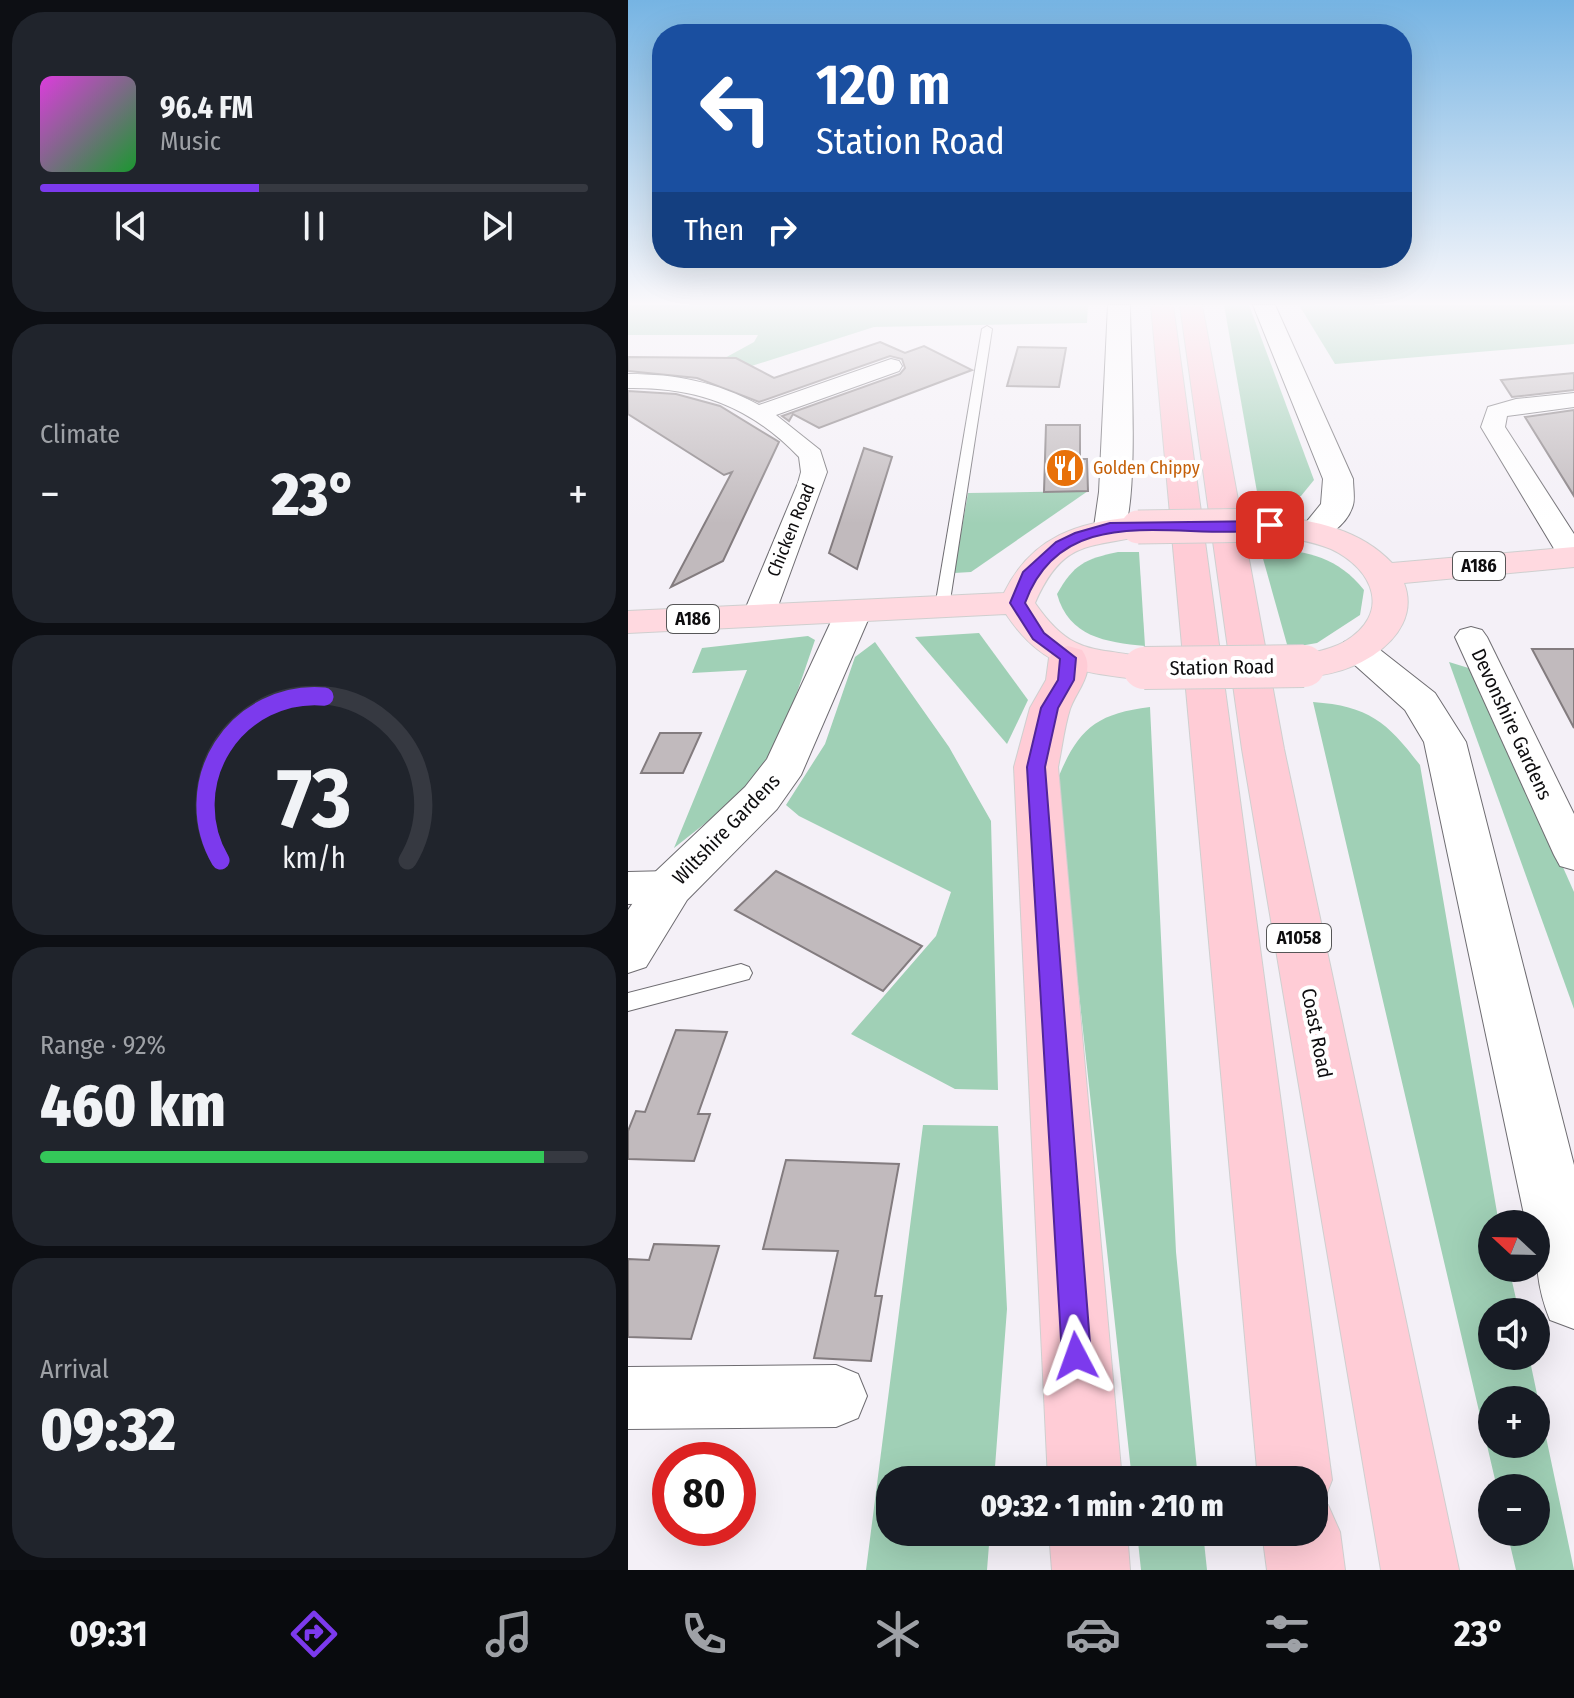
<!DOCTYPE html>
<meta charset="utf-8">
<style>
body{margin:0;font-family:"Fira Sans Condensed",sans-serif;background:#20242c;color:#f1f3f6;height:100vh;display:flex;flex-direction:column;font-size:30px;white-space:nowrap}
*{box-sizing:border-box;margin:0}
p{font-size:26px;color:#9ea1a6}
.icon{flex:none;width:44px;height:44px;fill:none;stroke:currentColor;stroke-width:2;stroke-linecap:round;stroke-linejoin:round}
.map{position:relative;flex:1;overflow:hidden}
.sheet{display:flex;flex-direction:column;gap:12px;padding:12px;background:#0d0f14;width:628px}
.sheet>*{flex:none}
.banner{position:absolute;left:24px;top:24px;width:760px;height:244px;border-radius:32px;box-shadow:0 8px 32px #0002;background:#1a4fa0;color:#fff;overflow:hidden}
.needle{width:52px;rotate:292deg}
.fabs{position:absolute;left:850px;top:1210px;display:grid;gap:16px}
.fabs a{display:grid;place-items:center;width:72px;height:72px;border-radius:50%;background:#171b24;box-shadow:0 8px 32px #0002;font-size:40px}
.speed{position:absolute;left:24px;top:1442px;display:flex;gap:16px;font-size:40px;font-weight:700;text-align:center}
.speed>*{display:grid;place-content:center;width:104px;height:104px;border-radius:50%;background:#171b24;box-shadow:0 8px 32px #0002;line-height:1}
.speed .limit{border:12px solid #d22;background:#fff;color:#111}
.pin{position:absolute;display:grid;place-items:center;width:68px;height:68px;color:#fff;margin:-34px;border-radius:16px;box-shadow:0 4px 12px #0006}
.me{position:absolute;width:88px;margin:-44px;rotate:356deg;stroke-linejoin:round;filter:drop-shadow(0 0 6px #0008)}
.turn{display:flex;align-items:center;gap:28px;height:168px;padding:0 32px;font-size:36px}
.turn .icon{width:104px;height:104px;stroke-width:2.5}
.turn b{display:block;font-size:56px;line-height:68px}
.then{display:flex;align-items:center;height:76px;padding:0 32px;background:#0003;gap:16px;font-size:30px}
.big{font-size:60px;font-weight:800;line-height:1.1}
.sheet .widget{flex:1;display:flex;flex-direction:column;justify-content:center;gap:12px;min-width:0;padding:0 28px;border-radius:32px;background:#20242c}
.sheet .dial{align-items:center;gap:0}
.dial svg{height:208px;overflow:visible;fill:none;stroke:#363941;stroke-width:7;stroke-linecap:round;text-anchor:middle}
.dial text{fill:#f1f3f6;stroke:none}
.song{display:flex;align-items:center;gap:24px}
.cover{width:96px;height:96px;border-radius:12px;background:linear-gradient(135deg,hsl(300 70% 55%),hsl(130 70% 35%))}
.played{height:8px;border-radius:4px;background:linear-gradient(90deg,#7c3aed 40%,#363941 40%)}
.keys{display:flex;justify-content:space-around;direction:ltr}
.heat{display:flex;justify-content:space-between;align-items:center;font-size:44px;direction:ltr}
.charge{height:12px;border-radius:6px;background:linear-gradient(90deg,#34c759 92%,#363941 0)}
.trip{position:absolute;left:248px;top:1466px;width:452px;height:80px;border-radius:32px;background:#171b24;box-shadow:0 8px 32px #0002;font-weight:800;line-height:80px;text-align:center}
.tabs{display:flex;height:128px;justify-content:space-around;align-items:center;background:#090b0e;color:#9ea1a6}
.tabs .icon{width:56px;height:56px}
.tabs .active{color:#7c3aed}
.tabs b{font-size:36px;color:#f1f3f6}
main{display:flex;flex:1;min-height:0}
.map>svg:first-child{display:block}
</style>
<main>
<section class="sheet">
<div class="widget">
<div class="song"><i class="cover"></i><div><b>96.4 FM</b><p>Music</p></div></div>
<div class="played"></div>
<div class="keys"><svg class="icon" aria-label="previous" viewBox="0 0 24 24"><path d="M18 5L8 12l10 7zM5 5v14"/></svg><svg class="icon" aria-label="pause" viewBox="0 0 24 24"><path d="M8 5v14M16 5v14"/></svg><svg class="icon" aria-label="next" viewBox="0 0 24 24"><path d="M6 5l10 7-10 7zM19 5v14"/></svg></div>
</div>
<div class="widget"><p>Climate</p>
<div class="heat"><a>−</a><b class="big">23°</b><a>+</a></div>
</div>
<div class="widget dial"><svg viewBox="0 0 100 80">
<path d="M14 69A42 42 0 1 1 86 69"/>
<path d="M14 69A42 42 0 0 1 54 6" stroke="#7c3aed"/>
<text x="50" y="56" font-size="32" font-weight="700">73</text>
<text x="50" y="72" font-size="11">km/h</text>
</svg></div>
<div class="widget"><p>Range · 92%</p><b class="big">460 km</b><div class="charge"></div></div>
<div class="widget"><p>Arrival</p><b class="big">09:32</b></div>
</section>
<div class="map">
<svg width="946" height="1570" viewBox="0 0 946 1570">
<rect width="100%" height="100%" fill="#f4f0f7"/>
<g fill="#a0d0b6" fill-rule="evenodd">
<path d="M0,305h460l-1,18 -213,4 -166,53 -16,-4 62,-34 4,-7h-130z"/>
<path d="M596,305h25l65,175 -13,16 -41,13z"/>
<path d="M671,305h275v39l-239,20z"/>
<path d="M460,491l-117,81 -17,1 14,-80z"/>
<path d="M632,548c43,2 76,7 104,42l-4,25 -43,28 -29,5z"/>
<path d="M490,552h21l6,94c-40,-4 -76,-9 -88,-52 17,-30 28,-35 61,-42z"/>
<path d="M351,633l49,67 -21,44 -92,-107z"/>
<path d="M180,636l7,4 -37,108 -32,43 -72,57 73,-178 -55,3 10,-25z"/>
<path d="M247,642l74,105 42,74 7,269 -43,-1 -104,-55 85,-98 15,-44 -152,-76 -13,-11 39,-61 30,-87z"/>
<path d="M821,662l26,8 99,222v117z"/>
<path d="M685,702c56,4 74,20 107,63l79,459h-7v44h17l10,44h-27v44h37l45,214h-58l-9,-38h29v-44h-39zM864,1400h44v44h-44z"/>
<path d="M522,707l26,545 22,228h-66l-76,-697c21,-52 37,-69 94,-76z"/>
<path d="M295,1125l75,1 9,183 -13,171h-104v52h100l-3,38h-121z"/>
<path d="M509,1532h66l4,38h-66z"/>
</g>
<g fill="#c1babd" stroke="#837c7f" stroke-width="2">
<path d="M252,342l25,11 19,-7 48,24 -153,58 -26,-14 -4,7 -7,-5 118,-42 5,-6 -3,-9 -12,-3 -131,46 -62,-24 -69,-7v-14l108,1 38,20z"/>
<path d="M390,347l48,1 -7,39 -52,-1z"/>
<path d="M946,373v17l-62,7 -11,-17z"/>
<path d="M0,391l48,3 44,12 59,36 -56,119 -52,26 61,-115 -8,3 -96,-61z"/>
<path d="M946,410v86l-49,-79z"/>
<path d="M418,425h34v34h7l1,32 -44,1z"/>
<path d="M236,448l28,9 -35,112 -28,-16z"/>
<path d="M904,649h42v79z"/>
<path d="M32,733h41l-18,40h-42z"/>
<path d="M148,871l146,75 -39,45 -148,-81z"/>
<path d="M48,1030l51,2 -29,82h12l-16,47 -66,-2v-28l8,-20 9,1z"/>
<path d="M158,1160l113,4 -24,132h7l-11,65 -57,-3 24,-107 -75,-2z"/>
<path d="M26,1244l65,2 -28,93 -63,-2v-78l21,1z"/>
</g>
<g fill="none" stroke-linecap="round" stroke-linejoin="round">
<defs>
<g id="service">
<path d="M359,326l5,3 -43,278 -7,4 -7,-4 47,-278z"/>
<path d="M113,964l8,3 3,6 -3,6 -121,32v-18z"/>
</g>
<g id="minor">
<path d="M263,359l8,2 3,5 -3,5 -123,44 44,35 7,22 -53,145 -5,7h-22l-5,-7 56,-134 3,-11 -2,-15c-49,-51 -102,-70 -171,-69v-14c49,0 88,8 131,31z"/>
<path d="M946,393v14l-67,9 -2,11 69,107v32l-10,-3 -5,-6 -78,-130 7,-20 28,-8z"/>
<path d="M843,627l11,3 5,7 87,177v56l-14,-4 -6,-11 -99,-218 5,-7z"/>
<path d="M42,871l15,5 6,11 -6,11 -15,5 -42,1v-32z"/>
<path d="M208,1365l22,9 9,22 -9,22 -22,9 -208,2v-62z"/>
</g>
<g id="tertiary">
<path d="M480,305h22c0,42 10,202 -8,229l-12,3 -12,-3 -4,-7 5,-35z"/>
<path d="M625,305h22l78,174c0,8 2,19 0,26 -6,21 -30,38 -50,33l-4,-7 22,-27 2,-25z"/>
<path d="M225,602l13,3 5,8 -70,162 -24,34 -90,91 -41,67 -18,6v-63l25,-36 92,-87 22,-28 68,-146 5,-8z"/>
<path d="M729,639l13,3 65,51 31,49 108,423v164l-24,-9c-14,-34 -14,-60 -14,-96h-10l-102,-482 -19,-32 -67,-60 6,-8z"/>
</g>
<g id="primary">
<path d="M642,515c45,6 90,14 122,48l182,-16v20l-170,16c23,59 -67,103 -114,91l-5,-8 5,-8c18,-5 38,-7 54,-16 48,-28 30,-73 -13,-93 -23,-10 -48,-11 -72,-17l-5,-7 5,-7z"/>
<path d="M510,517l12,3 4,7 -4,7c-60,15 -86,3 -115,69 40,58 63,42 123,57l5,8 -5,8 -14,4c-63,-8 -100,-9 -138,-66l-378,19v-22l376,-18c27,-56 75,-72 134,-76z"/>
</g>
<g id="trunk">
<path d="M523,305h22l159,1175 -9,23 5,2 12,27 5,38h-78l-5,-38h52v-52h-56z"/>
<path d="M552,305h22l82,444 175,821h-78l-139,-821z"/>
<path d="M440,646l14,4c15,22 -5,39 -12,59 -6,19 -8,39 -12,58l64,713h-74l-34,-713 16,-59 16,-28 3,-22 5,-8z"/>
<path d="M421,1532h78l3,38h-78z"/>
</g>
</defs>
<use href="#service" stroke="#6e6c71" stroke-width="2"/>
<use href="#minor" stroke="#6e6c71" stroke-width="2"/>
<use href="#tertiary" stroke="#6e6c71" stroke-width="2"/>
<use href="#primary" stroke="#cfcfcf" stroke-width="2"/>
<use href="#trunk" stroke="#cfcfcf" stroke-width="2"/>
<use href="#service" fill="#fff" fill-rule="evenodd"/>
<use href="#minor" fill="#fff" fill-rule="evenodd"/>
<use href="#tertiary" fill="#fff" fill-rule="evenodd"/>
<use href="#primary" fill="#ffd9e0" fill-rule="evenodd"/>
<use href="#trunk" fill="#ffccd6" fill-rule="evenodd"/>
<defs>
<path id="primary-bridge-far1" d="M510,527l132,-2"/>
<path id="primary-bridge" d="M516,668l160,-2"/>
</defs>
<use href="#primary-bridge-far1" stroke="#cfcfcf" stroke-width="35" stroke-linecap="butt"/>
<use href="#primary-bridge" stroke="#cfcfcf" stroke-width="44" stroke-linecap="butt"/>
<use href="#primary-bridge-far1" stroke="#ffd9e0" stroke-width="33"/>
<use href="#primary-bridge" stroke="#ffd9e0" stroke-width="42"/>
</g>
<linearGradient id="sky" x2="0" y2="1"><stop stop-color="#76b4e3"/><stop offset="0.58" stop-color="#faf8fb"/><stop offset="1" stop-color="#faf8fb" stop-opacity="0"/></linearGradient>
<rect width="946" height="524" fill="url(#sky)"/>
<path fill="#7c3aed" stroke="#51269a" stroke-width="2" d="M642,521l7,4 -2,3c-87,17 -210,-35 -250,75l19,30 32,25 -2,22 -16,28 -13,59 46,589 -4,10 -11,4 -10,-4 -4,-10 -35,-589 14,-59 17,-28 2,-21 -27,-20 -23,-36 13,-31 33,-30 19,-9 35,-10z"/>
<defs>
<symbol id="restaurant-disc" viewBox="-11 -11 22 22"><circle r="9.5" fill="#e8710a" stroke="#fff"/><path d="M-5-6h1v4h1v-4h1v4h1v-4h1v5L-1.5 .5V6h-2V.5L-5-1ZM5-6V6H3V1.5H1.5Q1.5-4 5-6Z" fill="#fff"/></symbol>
</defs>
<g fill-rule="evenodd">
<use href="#restaurant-disc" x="415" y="446" width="44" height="44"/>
</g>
<g text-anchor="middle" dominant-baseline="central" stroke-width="8" stroke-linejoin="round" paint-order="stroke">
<g font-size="18" fill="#c56008" stroke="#fff" text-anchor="start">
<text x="465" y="468">Golden Chippy</text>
</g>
<g font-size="18" fill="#0e0d0f" stroke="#fff">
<text transform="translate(163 530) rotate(-68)">Chicken Road</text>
</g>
<g fill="#fff" stroke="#565657" stroke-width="2">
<rect x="825" y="552" width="52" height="28" rx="6"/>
<rect x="39" y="605" width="52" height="28" rx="6"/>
<rect x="639" y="924" width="64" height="28" rx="6"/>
</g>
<g font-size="18" font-weight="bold" fill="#0e0d0f">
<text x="851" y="566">A186</text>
<text x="65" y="619">A186</text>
<text x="671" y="938">A1058</text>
</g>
<g font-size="20" fill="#0e0d0f" stroke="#fff">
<text transform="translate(594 667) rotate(-1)">Station Road</text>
<text transform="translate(884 724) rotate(65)">Devonshire Gardens</text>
<text transform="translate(98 829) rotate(-46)">Wiltshire Gardens</text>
<text transform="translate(689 1033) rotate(79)">Coast Road</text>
</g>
</g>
</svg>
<div class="fabs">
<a><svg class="needle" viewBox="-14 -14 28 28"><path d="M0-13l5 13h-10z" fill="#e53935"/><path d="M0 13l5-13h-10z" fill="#9ea1a6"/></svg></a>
<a><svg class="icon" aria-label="sound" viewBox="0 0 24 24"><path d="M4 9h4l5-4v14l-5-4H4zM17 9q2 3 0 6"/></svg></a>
<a>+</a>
<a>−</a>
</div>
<div class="speed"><div class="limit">80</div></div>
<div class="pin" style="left:642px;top:525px;background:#d93025"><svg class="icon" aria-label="arrive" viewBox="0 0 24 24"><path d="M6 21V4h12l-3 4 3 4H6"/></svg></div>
<svg class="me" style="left:448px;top:1356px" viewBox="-20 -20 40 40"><path d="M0-17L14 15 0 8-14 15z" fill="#7c3aed" stroke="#fff" stroke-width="4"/></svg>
<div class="trip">09:32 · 1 min · 210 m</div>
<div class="banner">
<div class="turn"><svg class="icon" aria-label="left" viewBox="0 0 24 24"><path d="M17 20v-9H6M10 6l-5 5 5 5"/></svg><div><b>120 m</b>Station Road</div></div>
<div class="then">Then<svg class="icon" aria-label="right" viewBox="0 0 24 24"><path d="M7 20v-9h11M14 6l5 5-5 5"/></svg></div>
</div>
</div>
</main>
<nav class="tabs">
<b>09:31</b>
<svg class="icon active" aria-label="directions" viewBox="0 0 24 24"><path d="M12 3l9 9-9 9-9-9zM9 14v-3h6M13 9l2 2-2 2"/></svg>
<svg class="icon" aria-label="music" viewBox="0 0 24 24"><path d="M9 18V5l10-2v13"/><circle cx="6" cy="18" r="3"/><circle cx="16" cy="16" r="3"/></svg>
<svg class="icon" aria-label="phone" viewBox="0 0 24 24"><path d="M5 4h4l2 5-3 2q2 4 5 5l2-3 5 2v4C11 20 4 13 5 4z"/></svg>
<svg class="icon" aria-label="climate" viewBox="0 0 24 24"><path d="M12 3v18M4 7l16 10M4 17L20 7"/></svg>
<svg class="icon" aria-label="car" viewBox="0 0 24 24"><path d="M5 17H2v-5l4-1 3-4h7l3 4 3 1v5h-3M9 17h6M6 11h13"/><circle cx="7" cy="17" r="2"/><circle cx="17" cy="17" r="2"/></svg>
<svg class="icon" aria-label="filters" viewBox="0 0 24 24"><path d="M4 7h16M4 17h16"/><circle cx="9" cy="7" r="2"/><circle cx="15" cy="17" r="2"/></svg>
<b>23°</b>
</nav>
